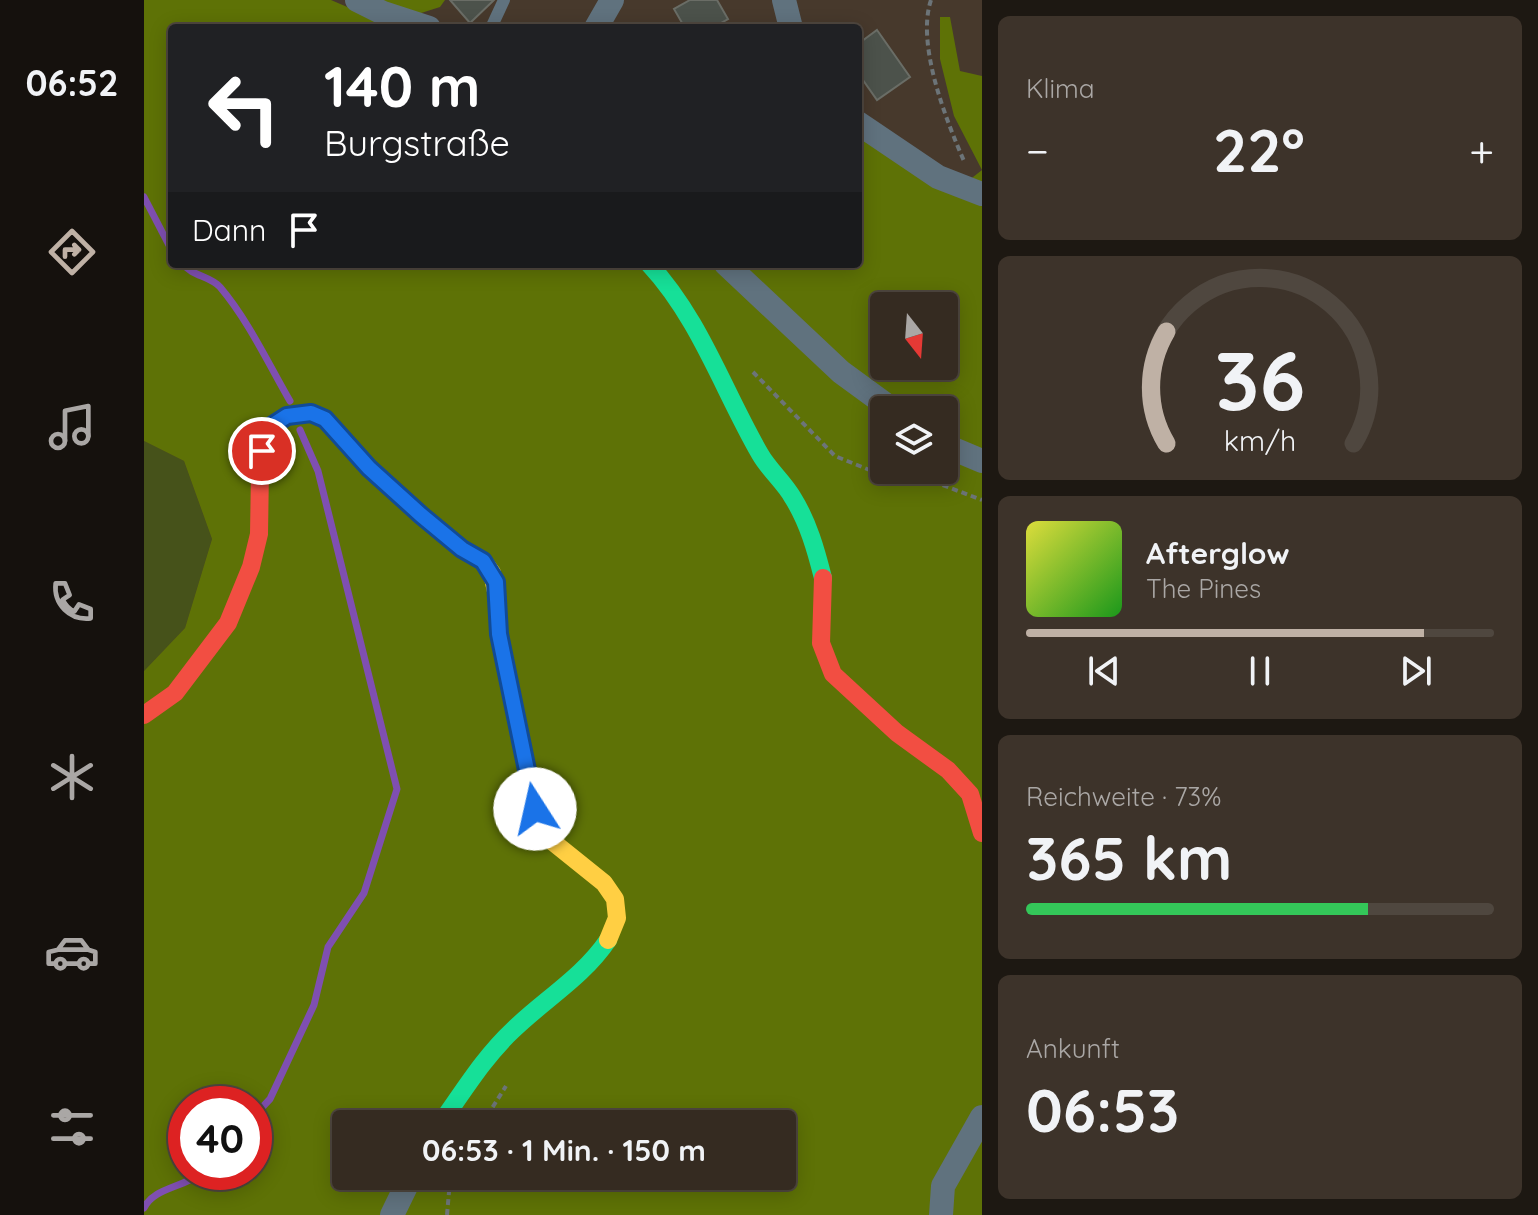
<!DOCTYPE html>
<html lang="de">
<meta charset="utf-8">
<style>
body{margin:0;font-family:Quicksand,sans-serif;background:#3d332a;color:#f1f3f6;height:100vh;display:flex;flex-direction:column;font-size:30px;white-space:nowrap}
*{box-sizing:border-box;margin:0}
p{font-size:26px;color:#aaa7a5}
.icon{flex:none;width:44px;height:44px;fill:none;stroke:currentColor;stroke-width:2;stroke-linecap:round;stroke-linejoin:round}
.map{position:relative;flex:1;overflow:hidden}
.side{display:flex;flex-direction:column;gap:16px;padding:16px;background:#1d1812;width:556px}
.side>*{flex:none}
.guide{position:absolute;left:24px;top:24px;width:694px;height:244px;border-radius:8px;box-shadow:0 4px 20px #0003,0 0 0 2px #4f473f;background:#202124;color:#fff;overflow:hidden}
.needle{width:52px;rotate:163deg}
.controls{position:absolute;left:726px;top:292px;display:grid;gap:16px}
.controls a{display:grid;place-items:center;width:88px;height:88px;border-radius:8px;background:#352b21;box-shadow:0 4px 20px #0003,0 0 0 2px #4f473f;font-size:40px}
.speed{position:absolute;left:24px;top:1086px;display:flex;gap:16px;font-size:40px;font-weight:700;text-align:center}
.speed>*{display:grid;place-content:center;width:104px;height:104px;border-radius:50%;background:#352b21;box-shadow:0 4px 20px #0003,0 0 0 2px #4f473f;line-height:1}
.speed .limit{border:12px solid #d22;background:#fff;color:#111}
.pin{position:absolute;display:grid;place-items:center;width:68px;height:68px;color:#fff;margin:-34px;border:4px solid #fff;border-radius:50%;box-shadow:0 2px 8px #0007}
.me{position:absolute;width:88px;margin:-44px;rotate:350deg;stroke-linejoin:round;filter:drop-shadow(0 0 6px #0008)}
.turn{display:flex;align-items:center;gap:28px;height:168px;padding:0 24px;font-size:36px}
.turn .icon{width:104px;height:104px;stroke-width:2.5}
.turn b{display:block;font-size:56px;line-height:68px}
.then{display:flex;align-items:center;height:76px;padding:0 24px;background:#0003;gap:16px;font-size:30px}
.big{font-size:60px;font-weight:800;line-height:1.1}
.side .widget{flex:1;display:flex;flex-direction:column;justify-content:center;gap:12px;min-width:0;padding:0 28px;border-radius:12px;background:#3d332a}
.side .dial{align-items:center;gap:0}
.dial svg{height:208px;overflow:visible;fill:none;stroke:#4f473f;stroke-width:7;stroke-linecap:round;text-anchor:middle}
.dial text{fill:#f1f3f6;stroke:none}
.song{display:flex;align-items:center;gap:24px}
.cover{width:96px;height:96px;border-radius:12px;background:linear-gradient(135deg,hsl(60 70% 55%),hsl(120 70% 35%))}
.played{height:8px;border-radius:4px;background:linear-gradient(90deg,#bfb1a5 85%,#4f473f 85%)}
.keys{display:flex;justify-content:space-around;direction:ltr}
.heat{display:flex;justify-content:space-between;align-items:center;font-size:44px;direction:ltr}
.charge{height:12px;border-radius:6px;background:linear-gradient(90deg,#34c759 73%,#4f473f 0)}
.trip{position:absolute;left:188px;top:1110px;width:464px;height:80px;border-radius:8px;background:#352b21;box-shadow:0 4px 20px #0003,0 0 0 2px #4f473f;font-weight:800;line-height:80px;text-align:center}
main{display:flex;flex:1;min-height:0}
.menu{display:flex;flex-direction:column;width:144px;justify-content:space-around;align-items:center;background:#15110d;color:#aaa7a5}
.menu .icon{width:56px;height:56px}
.menu .on{color:#bfb1a5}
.menu b{font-size:36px;color:#f1f3f6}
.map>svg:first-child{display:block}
</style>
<main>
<nav class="menu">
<b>06:52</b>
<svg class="icon on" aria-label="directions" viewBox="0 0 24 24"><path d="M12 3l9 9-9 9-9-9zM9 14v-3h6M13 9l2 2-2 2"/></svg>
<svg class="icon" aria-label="music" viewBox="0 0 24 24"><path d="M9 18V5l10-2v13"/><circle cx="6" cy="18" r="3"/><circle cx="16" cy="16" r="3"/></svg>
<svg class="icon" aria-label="phone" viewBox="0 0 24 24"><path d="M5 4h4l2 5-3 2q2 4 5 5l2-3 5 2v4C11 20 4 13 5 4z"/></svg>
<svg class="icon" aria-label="climate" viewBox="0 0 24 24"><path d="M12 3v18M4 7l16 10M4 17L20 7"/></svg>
<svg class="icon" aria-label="car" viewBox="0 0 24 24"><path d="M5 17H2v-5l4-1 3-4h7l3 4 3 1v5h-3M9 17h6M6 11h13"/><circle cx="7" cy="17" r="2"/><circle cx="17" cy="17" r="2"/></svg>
<svg class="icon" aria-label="filters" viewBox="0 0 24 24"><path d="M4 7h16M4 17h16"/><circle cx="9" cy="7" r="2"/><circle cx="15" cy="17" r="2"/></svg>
</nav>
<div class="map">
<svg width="838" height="1215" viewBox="0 0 838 1215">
<rect width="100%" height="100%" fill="#47392c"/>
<path fill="#46521a" d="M0,441l40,20 28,78 -27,89 -41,43z"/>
<g fill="#5e7206" fill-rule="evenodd">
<path d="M0,0h187l65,28h-224v236h686v-134l96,62 28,-22 -28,-54 -14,-57v-42h10l10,54 22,5v1139h-838v-544l41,-43 27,-89 -28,-78 -40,-20zM740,306h60v60h-60zM740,410h60v60h-60zM42,1104h68v68h-68zM202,1124h436v52h-436z"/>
<path d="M235,0h66l-5,7 -22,7z"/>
</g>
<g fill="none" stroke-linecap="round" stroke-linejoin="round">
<g stroke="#7f4fb1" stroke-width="7">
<path d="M0,197l28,54"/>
<path d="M39,264c9,12 27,12 37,23 28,33 48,76 70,114"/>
<path d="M110,1116l16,-17 44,-94 14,-58 36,-54 33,-104 -79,-318 -18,-41"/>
<path d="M0,1208c10,-21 41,-20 57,-36"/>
</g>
</g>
<g fill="#4c524b" stroke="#6a6d66" stroke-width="2">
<path d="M306,0h44l-24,23z"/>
<path d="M546,0h27l11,19 -16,9h-27l-11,-19z"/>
<path d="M733,30l33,47 -33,23 -19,-27v-29z"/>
</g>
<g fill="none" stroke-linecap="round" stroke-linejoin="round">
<g stroke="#6c7478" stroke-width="4" stroke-dasharray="6 4" stroke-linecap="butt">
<path d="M787,0c-15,44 15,120 33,161"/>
<path d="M609,372l82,84 42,17 47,5 58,22"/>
<path d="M338,1124l24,-38"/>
<path d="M303,1215l2,-23 7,-16"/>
</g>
<path stroke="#60727e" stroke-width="12" d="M347,28l13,-28"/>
<g stroke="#60727e" stroke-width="24">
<path d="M213,0l26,13 46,15"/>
<path d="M640,0l7,28"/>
<path d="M452,28l16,-28"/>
<path d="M714,123l80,54 44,17"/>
<path d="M582,264l115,108 52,38"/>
<path d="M800,445l38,16"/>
<path d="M248,1215l19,-39"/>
<path d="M797,1215l2,-29 39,-69"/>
</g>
<g stroke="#16e098" stroke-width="18">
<path d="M505,264c51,55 74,126 111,190 9,16 24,28 33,44 15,24 23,52 30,80"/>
<path d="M296,1124c23,-32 44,-67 73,-94 32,-31 70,-53 95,-90"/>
</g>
<path stroke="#ffcf43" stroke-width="18" d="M207,448l18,20 52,47 41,34 21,12 9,12 5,23 2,38 36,175 18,33 51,41 11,16 2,19 -9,22"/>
<g stroke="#f24e42" stroke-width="18">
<path d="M679,578l-2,65 12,31 64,59 51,37 22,24 12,39"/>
<path d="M0,715l31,-22 53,-70 23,-56 8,-33 1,-63 6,-32 7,-14 14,-9 24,-3 14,6 26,29"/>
</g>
</g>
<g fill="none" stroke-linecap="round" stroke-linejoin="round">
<defs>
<path id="route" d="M118,451l11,-26 14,-9 24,-3 14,6 44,49 52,47 41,34 21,12 13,21 3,52 36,175"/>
</defs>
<use href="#route" stroke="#114b97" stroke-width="20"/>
<use href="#route" stroke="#1a73e8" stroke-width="14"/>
</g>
</svg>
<div class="controls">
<a><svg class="needle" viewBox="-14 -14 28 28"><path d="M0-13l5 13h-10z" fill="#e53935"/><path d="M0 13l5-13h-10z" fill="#aaa7a5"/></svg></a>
<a><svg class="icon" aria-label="layers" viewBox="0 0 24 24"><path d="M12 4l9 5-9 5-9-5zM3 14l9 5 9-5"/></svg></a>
</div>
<div class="speed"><div class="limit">40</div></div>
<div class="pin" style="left:118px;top:451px;background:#d93025"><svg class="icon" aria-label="arrive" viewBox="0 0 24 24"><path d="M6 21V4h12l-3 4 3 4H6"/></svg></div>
<svg class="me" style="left:391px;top:809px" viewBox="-20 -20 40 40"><circle r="19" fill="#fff"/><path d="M0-13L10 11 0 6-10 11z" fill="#1a73e8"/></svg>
<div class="trip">06:53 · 1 Min. · 150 m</div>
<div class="guide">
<div class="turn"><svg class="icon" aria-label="left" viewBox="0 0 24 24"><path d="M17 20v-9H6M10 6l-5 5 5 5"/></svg><div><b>140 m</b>Burgstraße</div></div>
<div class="then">Dann<svg class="icon" aria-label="arrive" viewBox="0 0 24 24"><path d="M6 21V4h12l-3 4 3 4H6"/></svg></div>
</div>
</div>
<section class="side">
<div class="widget"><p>Klima</p>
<div class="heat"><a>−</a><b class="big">22°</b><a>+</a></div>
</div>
<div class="widget dial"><svg viewBox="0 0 100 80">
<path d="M14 69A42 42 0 1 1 86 69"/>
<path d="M14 69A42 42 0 0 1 14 26" stroke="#bfb1a5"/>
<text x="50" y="56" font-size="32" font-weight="700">36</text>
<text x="50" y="72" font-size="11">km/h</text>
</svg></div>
<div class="widget">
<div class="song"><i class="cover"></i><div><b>Afterglow</b><p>The Pines</p></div></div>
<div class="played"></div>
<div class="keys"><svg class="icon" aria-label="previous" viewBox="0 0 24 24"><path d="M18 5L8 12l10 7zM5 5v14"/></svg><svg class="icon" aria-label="pause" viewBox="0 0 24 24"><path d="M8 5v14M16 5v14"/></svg><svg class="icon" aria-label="next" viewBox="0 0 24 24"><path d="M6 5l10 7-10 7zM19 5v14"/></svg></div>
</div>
<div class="widget"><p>Reichweite · 73%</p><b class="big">365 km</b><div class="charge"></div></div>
<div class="widget"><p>Ankunft</p><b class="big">06:53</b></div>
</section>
</main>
